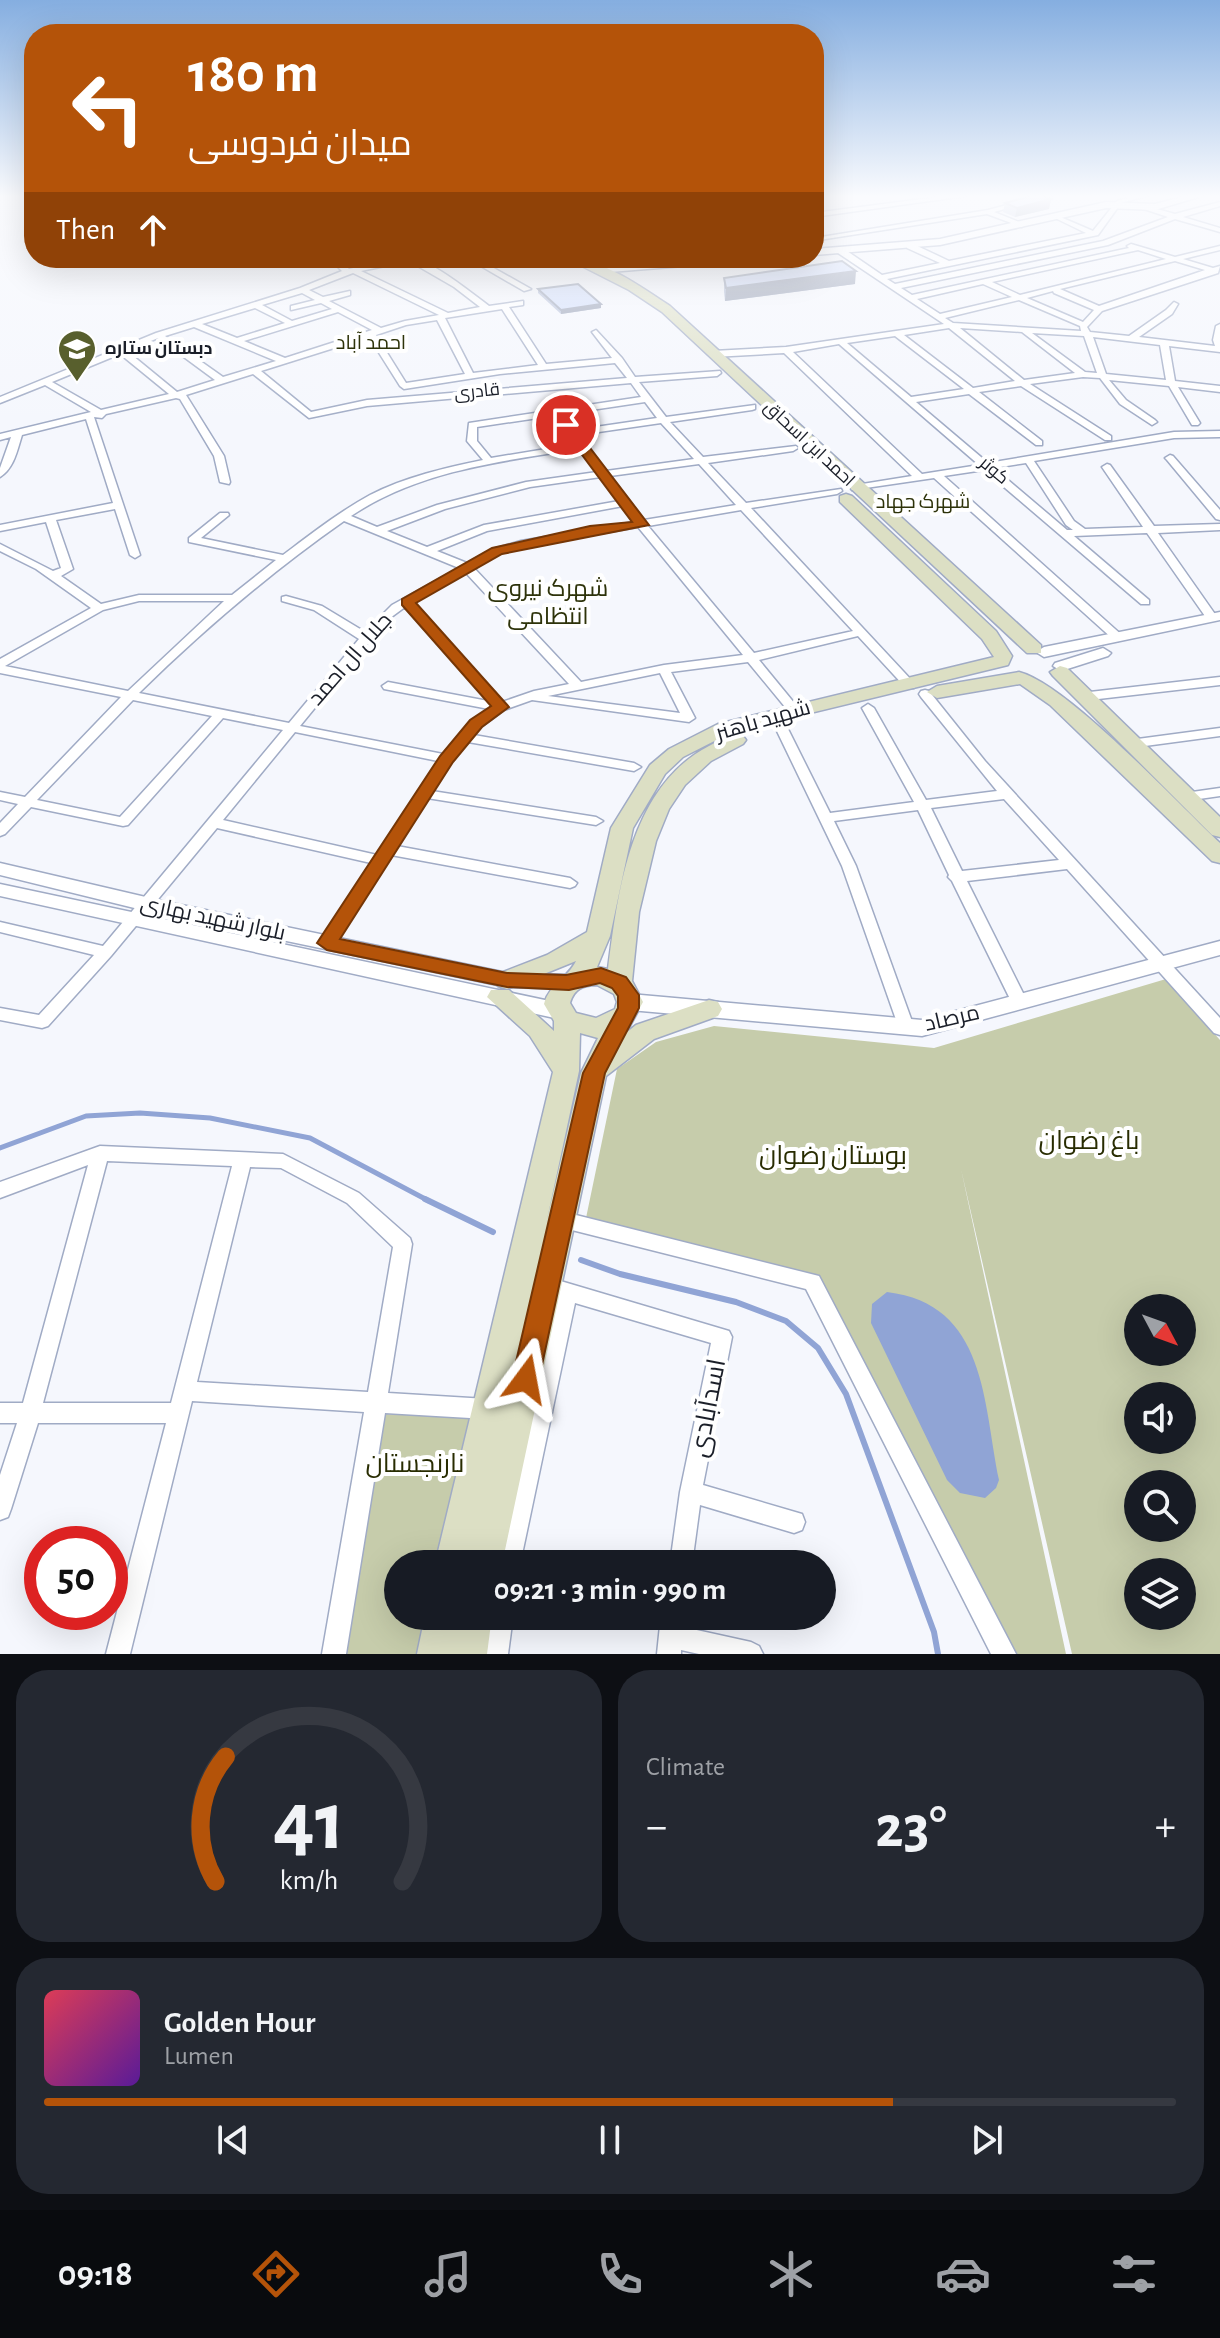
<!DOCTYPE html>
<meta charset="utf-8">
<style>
body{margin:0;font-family:"Alegreya Sans",Cairo,sans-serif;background:#242831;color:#f1f3f6;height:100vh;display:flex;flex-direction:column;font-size:30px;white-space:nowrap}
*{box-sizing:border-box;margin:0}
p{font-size:26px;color:#9ea1a6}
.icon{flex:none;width:44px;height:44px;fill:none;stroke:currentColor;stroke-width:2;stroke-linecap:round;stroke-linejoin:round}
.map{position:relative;height:1654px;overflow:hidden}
.sheet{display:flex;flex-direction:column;gap:16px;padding:16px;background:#0d0f14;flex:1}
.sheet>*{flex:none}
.top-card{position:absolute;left:24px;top:24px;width:800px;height:244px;border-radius:32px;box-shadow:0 8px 32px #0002;background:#b45309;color:#fff;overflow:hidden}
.needle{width:52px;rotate:131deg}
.buttons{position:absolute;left:1124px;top:1294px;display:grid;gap:16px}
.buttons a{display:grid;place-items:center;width:72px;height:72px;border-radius:50%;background:#171b24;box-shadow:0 8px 32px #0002;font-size:40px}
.speed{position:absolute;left:24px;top:1526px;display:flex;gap:16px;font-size:40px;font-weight:700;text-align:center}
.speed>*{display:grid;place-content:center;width:104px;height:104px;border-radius:50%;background:#171b24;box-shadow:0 8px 32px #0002;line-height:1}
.speed .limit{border:12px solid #d22;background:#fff;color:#111}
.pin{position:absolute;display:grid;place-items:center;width:68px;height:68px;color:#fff;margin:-34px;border:4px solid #fff;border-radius:50%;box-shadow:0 2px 8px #0007}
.me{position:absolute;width:88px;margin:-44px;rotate:13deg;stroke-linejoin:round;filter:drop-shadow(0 0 6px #0008)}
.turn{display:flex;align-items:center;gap:28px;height:168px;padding:0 32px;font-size:36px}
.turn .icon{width:104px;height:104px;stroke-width:2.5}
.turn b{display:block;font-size:56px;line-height:68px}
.then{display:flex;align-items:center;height:76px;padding:0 32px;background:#0003;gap:16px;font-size:30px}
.big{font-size:60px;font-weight:600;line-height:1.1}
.sheet .widget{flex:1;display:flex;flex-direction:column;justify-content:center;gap:12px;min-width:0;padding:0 28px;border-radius:32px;background:#242831}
.sheet .dial{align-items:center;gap:0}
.dial svg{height:208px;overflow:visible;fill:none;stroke:#363941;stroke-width:7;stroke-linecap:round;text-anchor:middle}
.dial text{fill:#f1f3f6;stroke:none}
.song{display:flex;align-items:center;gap:24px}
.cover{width:96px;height:96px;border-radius:12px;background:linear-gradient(135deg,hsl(350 70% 55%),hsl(270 70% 35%))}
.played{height:8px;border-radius:4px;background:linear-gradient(90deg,#b45309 75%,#363941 75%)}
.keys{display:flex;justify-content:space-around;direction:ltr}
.heat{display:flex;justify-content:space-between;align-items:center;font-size:44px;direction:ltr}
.sheet .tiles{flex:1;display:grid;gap:16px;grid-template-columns:1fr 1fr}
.widget:last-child{grid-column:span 2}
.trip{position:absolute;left:384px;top:1550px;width:452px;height:80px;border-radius:40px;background:#171b24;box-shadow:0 8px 32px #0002;font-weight:600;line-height:80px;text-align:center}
.dock{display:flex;height:128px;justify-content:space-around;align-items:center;background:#090b0e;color:#9ea1a6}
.dock .icon{width:56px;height:56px}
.dock .active{color:#b45309}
.dock b{font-size:36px;color:#f1f3f6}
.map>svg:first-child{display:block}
</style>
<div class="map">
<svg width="1220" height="1654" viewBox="0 0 1220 1654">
<rect width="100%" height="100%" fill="#f5f7fd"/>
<g fill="#c6ccab" fill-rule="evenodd">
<path d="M1166,979l54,61v614h-148l-111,-485 105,485h-49l-198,-379 -179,-35 -54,-22 31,-149 39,-27 58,-16 220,22zM1138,1308h44v44h-44zM1138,1396h44v44h-44zM1138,1484h44v44h-44zM1138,1572h44v44h-44z"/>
<path d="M376,1414l99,2 -36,148h-41v52h30l-8,38h-86z"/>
</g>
<path fill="#90a4d5" d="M887,1292c100,12 96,111 112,188l-3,8 -11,10 -25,-5 -13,-13 -76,-157 1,-19z"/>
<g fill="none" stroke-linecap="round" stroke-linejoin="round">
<path stroke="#90a4d5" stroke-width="5" d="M0,1148l86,-32 54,-3 70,5 100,20 119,63"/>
<g stroke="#90a4d5" stroke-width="6">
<path d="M425,1199l68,33"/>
<path d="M581,1260l39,14 116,28 50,19 32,27 28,46 88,238 4,22"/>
</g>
<defs>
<g id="minor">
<path d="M953,195h20l-159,22v-4z"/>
<path d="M1044,195h11l-61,17 30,12 -2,3 -35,-13 -168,26 -4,-2 173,-28z"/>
<path d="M1138,195h12l-29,8 -23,32 -211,44 8,5 208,-43 65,-24 -24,-8 2,-3 29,8 45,-12v4l-37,11 37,11v4l-45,-13 -67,26 -207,43 11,7 217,-47 -2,-2 4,-2 44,13 45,-11v4l-37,9 30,9 7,-2 -2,7 -116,38 -15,16 3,5 39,4 37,-26 8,-8 4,2 -6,10 -33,23 76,9 -2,-6 3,-14 4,-2v28l-51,-6 6,35 45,5v6l-42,-5 22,36 -2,2h-6l-23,-39 -60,-6 17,20 29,20 2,2 -5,3 -32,-21 -20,-26 -17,-1 -53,7 81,52v4h-6l-84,-54 -42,6 63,49v4h-6l-67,-51 -53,8 72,61 186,-31 46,-1v6l-46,1 -140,23 40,60 11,8 58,-2 -41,-60 5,-3 3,1 44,61 66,-2v6l-62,3 59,84 -2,2h-8l-60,-86 -73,3 75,64v4h-8l-157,-134 -40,6 180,161 -6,4 -4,-1 -180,-162 -82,12 -1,-2 5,-3 56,-9 -128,-123 -71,4 -4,-3 4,-3 73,-4 158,-23 -106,-71v-4h6l38,26 58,-12 -33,-15v-4h6l36,17 137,-28 -33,-16 5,-1 35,15 24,-30zM1138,250l28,9 -146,36 -28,-13zM1175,261l30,9 -106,36 -39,-17zM983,284l29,13 -72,17 -23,-15zM1053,291l1,2 40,17 -11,12 -56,-24zM1019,300l61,26 1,5 -128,-8 -8,-5zM949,328l66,53 -42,7 -69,-53zM960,328l62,4 53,41 -51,7zM1032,333l52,3 13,37 -12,-1zM895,336l69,53 -53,8 -64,-54zM1093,337l67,8 6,35 -60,-6zM839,344l140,121 -57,9 -129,-122zM1026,463l40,62 7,5h-6l-73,-62z"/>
<path d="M329,258h8l12,11c19,-4 44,-14 63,-11 20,3 60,35 77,48l34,-5v4l-14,2 37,57 66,-6 -20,-26 4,-2 26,28 13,19 85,-6 1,2 -4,3 -78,6 27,35 89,-12v4l-3,1 -82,12 33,35 93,-11 2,2 -5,3 -85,12 38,40 95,-14 1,2 -5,3 -86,14 165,177 -2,3h-8l-48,-52 -99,24 41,50 -6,4 -4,-1 -42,-51 -77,10 24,46 -6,4 -157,-22 -28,10 -23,17 -7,8 160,28 7,4 -7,4 -166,-29 -17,19 -19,30 164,26 7,4 -7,4 -169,-27 -30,48 173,32 7,5 -2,3 -5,2 -179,-33 -59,92h-10l-3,-4 52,-80 -154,-35 -106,128 -63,70 -6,2 -42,-8v-12l39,7 55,-60 -94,-23v-10l103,24 180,-216 -60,-12 -95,107 -5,1 -92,-19 -26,27 -5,2v-13l18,-19 -18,-4v-8l25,5 96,-100 -121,-24v-14l91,-51 -55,-39 -36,-18v-7l53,27 8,-3 -15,-46 -46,9v-6l113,-22 -27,-84 -64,16c-5,16 -8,33 -22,42v-9l11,-31 -11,3v-6l91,-22 -46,-27 -45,18v-6l156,-64 144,-45 42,-17zM409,261l45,26 26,20 -32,6 -87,-42zM353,273l86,42 -34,6 -24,7 -52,-27 21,-6v-4l-27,6 -14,-7zM302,293l13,7 -24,6v4l30,-7 11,6 -40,12 -30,-16zM255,308l30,15 -48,15 -35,-14zM502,309l36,56 -65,8 -28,-55zM338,312l34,18 -87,28 -41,-17zM437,320l28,54 -59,9 -30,-48 30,-10zM194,327l82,34 -53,16 -58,-41zM369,337l31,49 4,3 96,-15 115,-11 12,15 -260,22 -56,12 -50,-41zM158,338l57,42 -38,12 -50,-41zM120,354l49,40 -68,16 -49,-28zM253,374l56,44 58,-12 264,-23 10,14 -172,26 -2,18 16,19c-38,8 -78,17 -113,35 -31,17 -59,39 -87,60l-82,-17 28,-23 -1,-2h-8l-31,25v4l87,18 -44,35h-93l-38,9 -40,-28 12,-7 -17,-49 59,-11 15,46 5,3 5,-3 -46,-138 8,1 4,-4 70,-16 4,1 34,57 6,26 9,2 1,-2 -6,-26 -38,-61zM645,402l12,16 -82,12 -6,-7h-6l-2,2 15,19 -85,14 -14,-17v-14zM661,423l33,36 -88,12 -28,-36zM579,449l18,23 -71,10 -89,23 -60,22 -26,-11c67,-45 150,-55 228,-67zM699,464l37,41 -92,15 -34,-44zM601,477l18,24 -135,24 -57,22 -40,-16 58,-22 85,-22zM623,506l11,16 -113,19 -28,8 -26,14 -30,-12 50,-20zM741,510l112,121 -99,22 -106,-127zM344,521l115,47 -67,37 -27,27 -43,-26 -36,-10 -4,1v4l32,9 45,29 -70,84 -150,-30c64,-63 131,-120 205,-172zM638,527l105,128 -79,10 -83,17 -107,-114 27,-15 21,-6zM466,573l103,111 -35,7 -32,11 -89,-100zM139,601h85l-96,90 -123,-25 98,-56zM405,607l83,94 -100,-19 -6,4 2,3 105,20 -18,12 -28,33 -143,-28 86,-105zM660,673l20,40 -132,-17zM133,700l79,16 -92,101 -83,-17zM295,732l143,29 -61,94 -154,-35z"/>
<path d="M467,258h9l55,31 -7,2z"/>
<path d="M1170,455l3,1 47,54v10l-4,-1 -49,-59 -2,-2z"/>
<path d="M1220,677v8l-139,16 -6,-4 6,-4z"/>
<path d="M925,690l4,1 56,70 235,257v17l-6,-2 -147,-164 -100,12 60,120 -2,4h-12l-61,-124 -4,-4 1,-2 -31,-65 -84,11 22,45 58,161 -2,4 -6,2 -6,-2 -58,-165 -67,-139 6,-4 6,4 43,86 84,-11 -52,-94 6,-4 6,4 52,92 71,-9 -76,-94 -2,-3 2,-3zM1004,799l55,61 -97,11 -31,-63z"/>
<path d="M1220,728v8l-90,12 -7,-4 7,-4z"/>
<path d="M1220,788v8l-35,5 -7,-4 7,-4z"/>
<path d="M100,1146l183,8 76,39 51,45 2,6 -24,149 99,6 7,3 3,7 -3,7 -7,3 -102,-6 -39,241h-24l42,-242 -172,-11 -62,253h-24l60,-231h-128l-27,86 -3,8 -8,3v-45l17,-52h-17v-20h23l65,-238 -88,33v-16zM107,1161l125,5 -61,237h-128zM250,1167l31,1 66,35 46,44 -25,145 -171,-10z"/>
<path d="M560,1211l259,65 197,378h-25l-185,-365 -246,-62 -7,-2 -2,-6 2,-6z"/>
<path d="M547,1277l182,54 3,6 -29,148 99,29 3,8 -3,8 -8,3 -94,-28 -8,59h-22l10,-72 31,-149 -136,-40 -55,261h-22l59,-267 -17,-5 -3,-6 3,-6z"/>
<path d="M489,1616h24l-5,38h-24z"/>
<path d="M661,1616h24l-2,11 68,15 8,4 4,8h-64l-18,-4v4h-24z"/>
</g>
<g id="tertiary">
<path d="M1190,195h15l-50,15 -49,-2 -166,37 -126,10v-6l126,-10 166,-37 49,2z"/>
<path d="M710,258h40l-5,3 -147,12 -5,-3 5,-3z"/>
<path d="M1220,612v8l-176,37 -8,-5 8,-5z"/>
<path d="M1103,648l8,5 -3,3 -47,15 -8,-5 2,-3z"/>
<path d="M0,863l167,39 340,71 62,2 7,2 3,5 -3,5 -7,2 -62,-2 -340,-71 -167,-41z"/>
<path d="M0,884l559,119 7,3 3,5 -3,5 -7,3 -559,-123z"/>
<path d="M1220,941v14l-298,81 -292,-26 -7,-3 -3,-5 3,-5 7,-3 292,26z"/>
</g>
<g id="secondary">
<path d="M566,258c36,0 75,29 104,48l371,339v8h-14l-365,-341 -33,-22z"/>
<path d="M846,494l6,2 144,135 16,25 -4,9 -276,67 -49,25 -18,17 -32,54 -23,108 -13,31 11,2c10,-78 22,-182 101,-223 11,-6 21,-14 34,-10l3,4 -3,4 -32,17 -26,24 -16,24 -13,32 -17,71 -7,69 11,21 -17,31 10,-8 73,-25 9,2 4,7 -4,7 -64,23 -48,37 -104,488h-67l118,-492 -23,-36 -43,-39 4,-7h18l45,41v-10l-10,-17c6,-21 24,-26 32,-43l-69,28 -9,-3 -3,-6 3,-6 49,-19 40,-23 24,-104 39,-63 19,-16 49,-25 276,-67 -12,-18 -142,-137v-6zM597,985l17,9 3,8 -2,7 -19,9 -20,-5 -6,-10c4,-14 13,-18 27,-18zM580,1033l18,5 -17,35 -35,151 33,-153z"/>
<path d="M1060,666l7,2 153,149v20l-8,-2 -159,-159 -3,-4z"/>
<path d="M1019,672c48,12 159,132 201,171v20l-8,-2 -162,-156 -30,-21 -83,14 -10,-6 10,-6z"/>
<path d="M425,1616h67l-5,38h-70z"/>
</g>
</defs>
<use href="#minor" stroke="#a0abc5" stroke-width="3"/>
<use href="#tertiary" stroke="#a0abc5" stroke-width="3"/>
<use href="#secondary" stroke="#a0abc5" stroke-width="3"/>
<use href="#minor" fill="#fff" fill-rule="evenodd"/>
<use href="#tertiary" fill="#fff" fill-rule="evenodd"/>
<use href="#secondary" fill="#dcdfc4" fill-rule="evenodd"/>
</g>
<g fill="#b2bdd8">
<path d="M1051,199l-2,10 -34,8 -12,-5 2,-9z"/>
<path d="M724,278l131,6 -130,17 -1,-9z"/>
<path d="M538,289l63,19 -40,6 -23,-21z"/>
</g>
<g fill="#919ab0">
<path d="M1051,199l-2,10 -34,8 2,-9z"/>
<path d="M856,271l-1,13 -130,17 1,-13z"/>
<path d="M601,304v4l-40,6v-4z"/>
</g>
<g fill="#cfdcfb" stroke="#919ab0" stroke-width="2">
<path d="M1034,195h5l12,4 -34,9 -12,-5z"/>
<path d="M842,261l14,10 -130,17 -2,-10z"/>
<path d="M578,284l23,20 -40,6 -23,-21z"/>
</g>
<linearGradient id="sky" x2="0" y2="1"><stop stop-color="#85aee0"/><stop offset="0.46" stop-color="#fafbfe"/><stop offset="1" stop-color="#fafbfe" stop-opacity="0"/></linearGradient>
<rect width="1220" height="427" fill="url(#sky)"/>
<path fill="#b45309" stroke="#753606" stroke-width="2" d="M562,423h9l78,102 -147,29 -86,49 93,104 -27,20 -29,35 -113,177 167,34 59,2 35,-7 25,9 13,18v13l-34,65 -66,306 -4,9 -9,3 -10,-3 -4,-9 71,-306 35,-65v-12l-6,-8 -12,-5 -31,7 -62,-3 -180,-37 -10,-7 123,-187 30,-36 21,-14 -89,-101v-6l90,-51 98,-22 42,-4 -70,-94z"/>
<defs>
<symbol id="school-pin" viewBox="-11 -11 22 30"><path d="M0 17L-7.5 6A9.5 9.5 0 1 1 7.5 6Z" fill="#585f2d" stroke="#fff"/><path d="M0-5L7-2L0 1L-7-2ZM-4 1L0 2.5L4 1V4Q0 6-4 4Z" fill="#fff"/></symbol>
</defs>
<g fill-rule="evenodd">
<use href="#school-pin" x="55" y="327" width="44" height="60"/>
</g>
<g text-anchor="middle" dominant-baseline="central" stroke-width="8" stroke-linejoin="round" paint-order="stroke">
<g font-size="18" font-weight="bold" fill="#1b1f29" stroke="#fff" text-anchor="start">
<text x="105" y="349">دبستان ستاره</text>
</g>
<g font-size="18" fill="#1b1f29" stroke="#fff">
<text transform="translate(477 392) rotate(-6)">قادری</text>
<text transform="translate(809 444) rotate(43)">احمد ابن اسحاق</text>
<text transform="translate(994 471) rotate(40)">کوثر</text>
</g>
<g font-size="20" fill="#2e330a" stroke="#fff">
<text x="371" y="343">احمد آباد</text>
<text x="923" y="502">شهرک جهاد</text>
</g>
<g font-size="22" fill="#1b1f29" stroke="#fff">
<text transform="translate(350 659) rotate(-49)">جلال ال احمد</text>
<text transform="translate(763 720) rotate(-16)">شهید باهنر</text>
<text transform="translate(213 918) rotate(12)">بلوار شهید بهاری</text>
<text transform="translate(952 1018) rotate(-13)">مرصاد</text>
</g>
<g font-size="24" fill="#2e330a" stroke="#fff">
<text x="548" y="589">شهرک نیروی<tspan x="548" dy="28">انتظامی</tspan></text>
</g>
<g font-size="26" fill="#282c01" stroke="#fff">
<text x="1089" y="1141">باغ رضوان</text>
<text x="833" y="1156">بوستان رضوان</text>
<text x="415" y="1464">نارنجستان</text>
</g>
<g font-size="26" fill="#1b1f29" stroke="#fff">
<text transform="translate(708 1408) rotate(-79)">اسدآبادی</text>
</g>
</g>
</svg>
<div class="buttons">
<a><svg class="needle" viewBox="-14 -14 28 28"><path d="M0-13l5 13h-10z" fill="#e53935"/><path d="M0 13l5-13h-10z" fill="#9ea1a6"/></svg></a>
<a><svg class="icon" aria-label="sound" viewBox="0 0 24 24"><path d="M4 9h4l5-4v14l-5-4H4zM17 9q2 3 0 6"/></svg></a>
<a><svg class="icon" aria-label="search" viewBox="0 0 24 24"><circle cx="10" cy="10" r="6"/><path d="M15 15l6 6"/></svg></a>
<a><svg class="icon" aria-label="layers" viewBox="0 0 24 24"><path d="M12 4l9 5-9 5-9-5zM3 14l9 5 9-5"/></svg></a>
</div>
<div class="speed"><div class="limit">50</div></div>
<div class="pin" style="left:566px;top:425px;background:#d93025"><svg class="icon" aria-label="arrive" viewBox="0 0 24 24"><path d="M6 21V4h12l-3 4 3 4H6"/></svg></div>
<svg class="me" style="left:526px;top:1379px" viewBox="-20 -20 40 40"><path d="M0-17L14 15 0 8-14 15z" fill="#b45309" stroke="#fff" stroke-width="4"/></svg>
<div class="trip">09:21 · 3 min · 990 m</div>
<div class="top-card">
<div class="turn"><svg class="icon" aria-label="left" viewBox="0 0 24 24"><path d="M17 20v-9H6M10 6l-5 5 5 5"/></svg><div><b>180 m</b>میدان فردوسی</div></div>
<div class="then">Then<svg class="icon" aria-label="ahead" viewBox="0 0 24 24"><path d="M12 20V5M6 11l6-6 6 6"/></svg></div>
</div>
</div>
<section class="sheet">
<div class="tiles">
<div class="widget dial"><svg viewBox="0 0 100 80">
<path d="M14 69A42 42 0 1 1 86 69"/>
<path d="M14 69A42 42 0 0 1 18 21" stroke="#b45309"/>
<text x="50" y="56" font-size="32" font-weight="700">41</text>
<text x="50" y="72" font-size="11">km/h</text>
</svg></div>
<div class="widget"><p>Climate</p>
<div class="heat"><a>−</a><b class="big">23°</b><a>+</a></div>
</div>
<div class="widget">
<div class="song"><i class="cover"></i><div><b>Golden Hour</b><p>Lumen</p></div></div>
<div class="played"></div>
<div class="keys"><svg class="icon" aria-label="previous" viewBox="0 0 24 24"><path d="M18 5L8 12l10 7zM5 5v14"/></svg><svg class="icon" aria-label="pause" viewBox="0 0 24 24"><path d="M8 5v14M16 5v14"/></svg><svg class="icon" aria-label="next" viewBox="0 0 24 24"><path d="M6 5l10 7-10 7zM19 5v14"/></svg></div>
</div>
</div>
</section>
<nav class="dock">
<b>09:18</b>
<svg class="icon active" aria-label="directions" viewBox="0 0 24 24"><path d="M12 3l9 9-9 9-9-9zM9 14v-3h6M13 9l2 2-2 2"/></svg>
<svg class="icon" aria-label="music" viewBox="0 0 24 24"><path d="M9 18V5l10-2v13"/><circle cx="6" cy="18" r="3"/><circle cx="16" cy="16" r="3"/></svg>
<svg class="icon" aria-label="phone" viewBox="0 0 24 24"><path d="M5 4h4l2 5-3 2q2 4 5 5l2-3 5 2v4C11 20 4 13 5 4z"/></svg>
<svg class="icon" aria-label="climate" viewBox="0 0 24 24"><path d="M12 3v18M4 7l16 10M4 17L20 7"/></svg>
<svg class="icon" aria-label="car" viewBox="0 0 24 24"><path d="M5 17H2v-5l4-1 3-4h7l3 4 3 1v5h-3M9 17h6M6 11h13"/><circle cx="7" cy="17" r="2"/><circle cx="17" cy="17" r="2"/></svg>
<svg class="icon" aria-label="filters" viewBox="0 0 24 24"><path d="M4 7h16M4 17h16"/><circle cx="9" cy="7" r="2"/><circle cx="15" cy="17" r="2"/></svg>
</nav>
